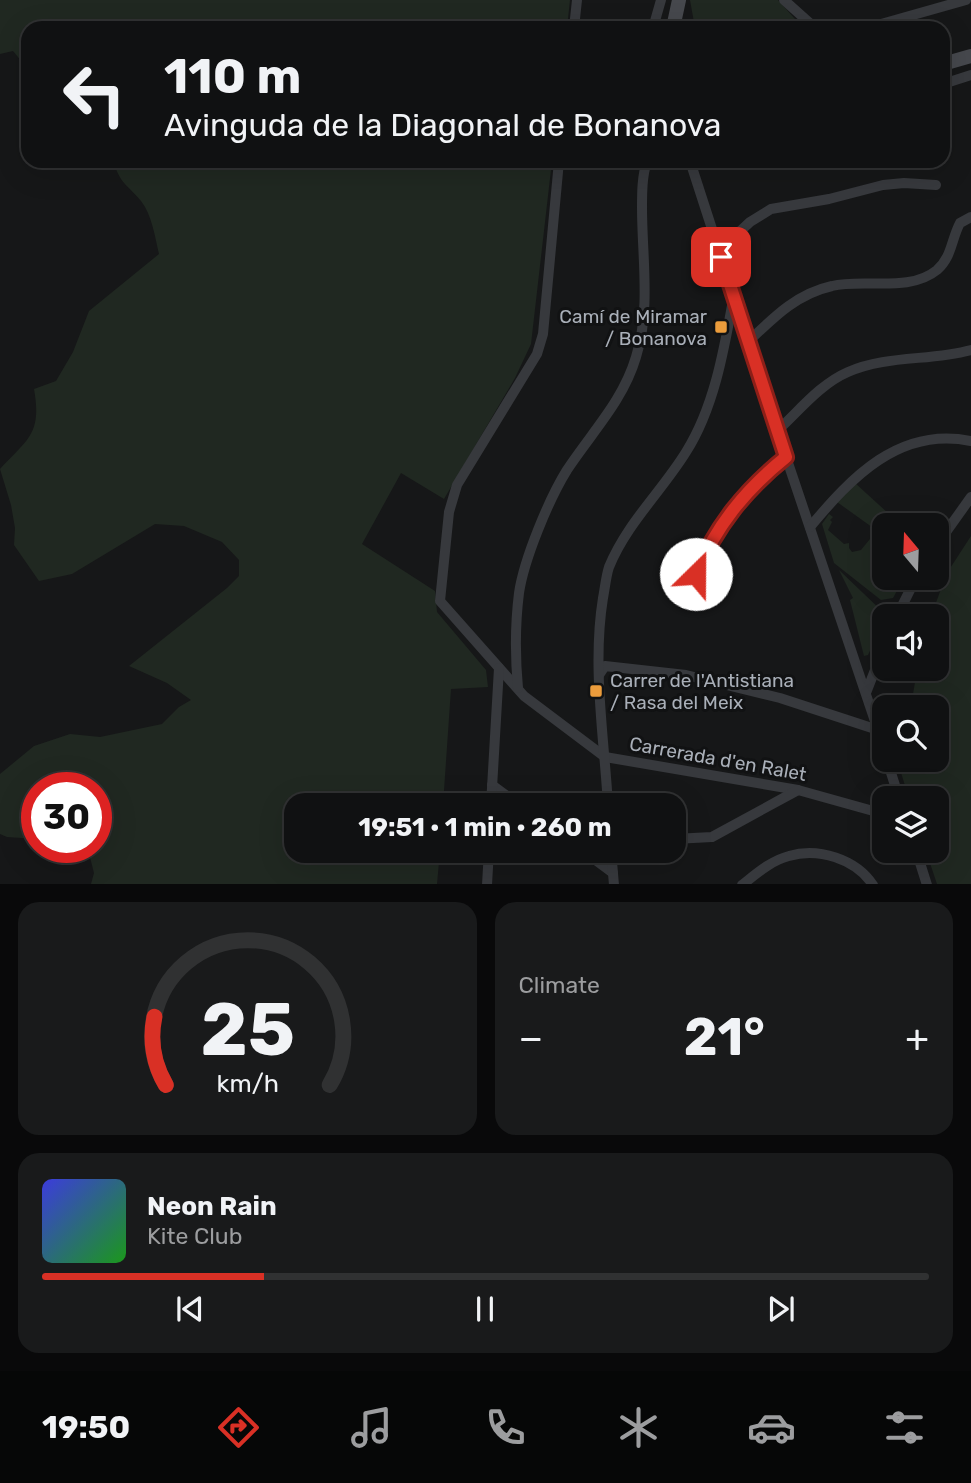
<!DOCTYPE html>
<meta charset="utf-8">
<style>
body{margin:0;font-family:Rubik,sans-serif;background:#191a1b;color:#f1f3f6;height:100vh;display:flex;flex-direction:column;font-size:26px;white-space:nowrap}
*{box-sizing:border-box;margin:0}
p{font-size:23px;color:#9c9d9f}
.icon{flex:none;width:38px;height:38px;fill:none;stroke:currentColor;stroke-width:2;stroke-linecap:round;stroke-linejoin:round}
.map{position:relative;height:884px;overflow:hidden}
.details{display:flex;flex-direction:column;gap:18px;padding:18px;background:#09090a;flex:1}
.details>*{flex:none}
.hud{position:absolute;left:21px;top:21px;width:929px;height:147px;border-radius:21px;box-shadow:0 7px 28px #0002,0 0 0 2px #303132;background:#101112;color:#f1f3f6;overflow:hidden}
.needle{width:46px;rotate:341deg}
.controls{position:absolute;left:872px;top:513px;display:grid;gap:14px}
.controls a{display:grid;place-items:center;width:77px;height:77px;border-radius:14px;background:#101112;box-shadow:0 7px 28px #0002,0 0 0 2px #303132;font-size:35px}
.speed{position:absolute;left:21px;top:772px;display:flex;gap:14px;font-size:35px;font-weight:700;text-align:center}
.speed>*{display:grid;place-content:center;width:91px;height:91px;border-radius:50%;background:#101112;box-shadow:0 7px 28px #0002,0 0 0 2px #303132;line-height:1}
.speed .limit{border:10px solid #d22;background:#fff;color:#111}
.pin{position:absolute;display:grid;place-items:center;width:60px;height:60px;color:#fff;margin:-30px;border-radius:14px;box-shadow:0 4px 10px #0006}
.me{position:absolute;width:77px;margin:-38px;rotate:23deg;stroke-linejoin:round;filter:drop-shadow(0 0 5px #0008)}
.turn{display:flex;align-items:center;gap:24px;height:147px;padding:0 28px;font-size:32px}
.turn .icon{width:91px;height:91px;stroke-width:2.5}
.turn b{display:block;font-size:49px;line-height:60px}
.big{font-size:52px;font-weight:700;line-height:1.1}
.details .tile{flex:1;display:flex;flex-direction:column;justify-content:center;gap:10px;min-width:0;padding:0 24px;border-radius:21px;background:#191a1b}
.details .dial{align-items:center;gap:0}
.dial svg{height:182px;overflow:visible;fill:none;stroke:#303132;stroke-width:7;stroke-linecap:round;text-anchor:middle}
.dial text{fill:#f1f3f6;stroke:none}
.song{display:flex;align-items:center;gap:21px}
.cover{width:84px;height:84px;border-radius:10px;background:linear-gradient(135deg,hsl(240 70% 55%),hsl(120 70% 35%))}
.played{height:7px;border-radius:4px;background:linear-gradient(90deg,#d93025 25%,#303132 25%)}
.keys{display:flex;justify-content:space-around;direction:ltr}
.heat{display:flex;justify-content:space-between;align-items:center;font-size:38px;direction:ltr}
.details .tiles{flex:1;display:grid;gap:18px;grid-template-columns:1fr 1fr}
.tile:last-child{grid-column:span 2}
.trip{position:absolute;left:284px;top:793px;width:402px;height:70px;border-radius:21px;background:#101112;box-shadow:0 7px 28px #0002,0 0 0 2px #303132;font-weight:700;line-height:70px;text-align:center}
.dock{display:flex;height:112px;justify-content:space-around;align-items:center;background:#060707;color:#9c9d9f}
.dock .icon{width:49px;height:49px}
.dock .current{color:#d93025}
.dock b{font-size:32px;color:#f1f3f6}
.map>svg:first-child{display:block}
</style>
<div class="map">
<svg width="971" height="885" viewBox="0 0 971 885">
<rect width="100%" height="100%" fill="#161718"/>
<g fill="#202821">
<path d="M0,0h570l-3,28h-539v41l-15,-18 -13,3z"/>
<path d="M690,0h88l25,28h-108z"/>
<path d="M113,161h439l-21,183 -16,34 -71,121 -43,-26 -39,71 73,47 2,21 49,58 2,17 -37,2 -8,116h-147v45l144,1 -3,33h-346l3,-11 -5,-20 -21,-6h28v-59h-59v51l-30,-2 -7,-3v-60l34,-28 36,-12 30,3 62,-13 17,-17 12,-7 -24,-17 -38,-17 98,-78 12,-12v-16l-17,-18 -38,-16 -29,-2 -83,50 -33,7 -25,-36 1,-17 -4,-23 -11,-36c28,-30 42,-35 34,-80l22,-8 17,-29 16,-41 70,-57c-4,-17 -7,-39 -18,-53 -15,-18 -20,-16 -28,-40z"/>
<path d="M855,483l34,31 -13,16 -39,-28z"/>
<path d="M829,514l4,3 -3,3 2,2 -4,8 16,14 5,-1v5l3,4 9,-2 13,-16 10,5v39h20l-11,20 -12,2 -47,-37 -12,-39z"/>
<path d="M971,536v348h-34l-11,-33 10,-1v-52h-27l-12,-38h39v-53h-25l6,-38 19,-1v-52h-5l16,-43z"/>
<path d="M839,570l47,45 -18,40 -4,1 -14,-56 3,-2z"/>
</g>
<g fill="none" stroke-linecap="round" stroke-linejoin="round">
<g stroke="#37393d" stroke-width="10">
<path d="M784,0l29,26 6,2"/>
<path d="M574,28l3,-28"/>
<path d="M653,28l8,-28"/>
<path d="M867,28l99,-28"/>
<path d="M943,84l28,-9"/>
<path d="M559,161l-16,173 -6,20 -80,131 -8,27 -9,89 84,95 81,61 193,33 86,24"/>
<path d="M690,161l90,278 104,309"/>
<path d="M719,251l31,-29 21,-13 58,-10 54,-14 21,-2 32,2"/>
<path d="M748,342c25,-24 48,-48 84,-56 32,-8 77,7 105,-16 15,-13 14,-30 23,-47l11,-6"/>
<path d="M777,431c22,-20 43,-47 71,-59 38,-17 83,-11 123,-22"/>
<path d="M810,527c41,-49 89,-101 161,-86"/>
<path d="M936,546l35,-49"/>
<path d="M692,603c10,-64 44,-107 94,-146"/>
<path d="M897,616l19,-38"/>
<path d="M599,675l6,-9 81,9 94,23 98,32"/>
<path d="M518,688c-3,-32 -3,-63 1,-95 5,-34 30,-94 48,-123 25,-38 56,-69 69,-113 15,-48 6,-100 6,-149 0,-15 0,-32 5,-47"/>
<path d="M866,693l18,-46"/>
<path d="M887,760l12,38"/>
<path d="M492,785l27,20"/>
<path d="M491,805l8,-137"/>
<path d="M608,805c-4,-69 -16,-139 -5,-207 2,-10 3,-22 6,-31 18,-44 53,-76 77,-115 28,-44 38,-102 47,-152"/>
<path d="M674,839l38,-2 86,-47"/>
<path d="M582,850l31,23"/>
<path d="M611,850l3,35"/>
<path d="M916,850l11,35"/>
<path d="M487,885l2,-35"/>
<path d="M742,885c14,-11 30,-25 47,-29 29,-9 67,3 84,29"/>
</g>
<g stroke="#46484d" stroke-width="14">
<path d="M673,28l6,-28"/>
<path d="M943,64l28,-8"/>
</g>
</g>
<g fill="none" stroke-linecap="round" stroke-linejoin="round">
<defs>
<path id="route" d="M696,574c20,-48 49,-84 90,-117l-65,-200"/>
</defs>
<use href="#route" stroke="#8d1f18" stroke-width="18"/>
<use href="#route" stroke="#d93025" stroke-width="12"/>
</g>
<g fill="#eb9c3c" stroke="#111213" stroke-width="2.5">
<rect x="714" y="320" width="14" height="14" rx="3.5"/>
<rect x="589" y="684" width="14" height="14" rx="3.5"/>
</g>
<g text-anchor="middle" dominant-baseline="central" stroke-width="6" stroke-linejoin="round" paint-order="stroke">
<g font-size="19" fill="#a9afb8" stroke="#111213" text-anchor="end">
<text x="707" y="316">Camí de Miramar<tspan x="707" dy="22">/ Bonanova</tspan></text>
<text x="610" y="680" text-anchor="start">Carrer de l'Antistiana<tspan x="610" dy="22">/ Rasa del Meix</tspan></text>
</g>
<g font-size="19" fill="#a9afb8" stroke="#111213">
<text transform="translate(718 759) rotate(10)">Carrerada d'en Ralet</text>
</g>
</g>
</svg>
<div class="controls">
<a><svg class="needle" viewBox="-14 -14 28 28"><path d="M0-13l5 13h-10z" fill="#e53935"/><path d="M0 13l5-13h-10z" fill="#9c9d9f"/></svg></a>
<a><svg class="icon" aria-label="sound" viewBox="0 0 24 24"><path d="M4 9h4l5-4v14l-5-4H4zM17 9q2 3 0 6"/></svg></a>
<a><svg class="icon" aria-label="search" viewBox="0 0 24 24"><circle cx="10" cy="10" r="6"/><path d="M15 15l6 6"/></svg></a>
<a><svg class="icon" aria-label="layers" viewBox="0 0 24 24"><path d="M12 4l9 5-9 5-9-5zM3 14l9 5 9-5"/></svg></a>
</div>
<div class="speed"><div class="limit">30</div></div>
<div class="pin" style="left:721px;top:257px;background:#d93025"><svg class="icon" aria-label="arrive" viewBox="0 0 24 24"><path d="M6 21V4h12l-3 4 3 4H6"/></svg></div>
<svg class="me" style="left:696px;top:574px" viewBox="-20 -20 40 40"><circle r="19" fill="#fff"/><path d="M0-13L10 11 0 6-10 11z" fill="#d93025"/></svg>
<div class="trip">19:51 · 1 min · 260 m</div>
<div class="hud">
<div class="turn"><svg class="icon" aria-label="left" viewBox="0 0 24 24"><path d="M17 20v-9H6M10 6l-5 5 5 5"/></svg><div><b>110 m</b>Avinguda de la Diagonal de Bonanova</div></div>
</div>
</div>
<section class="details">
<div class="tiles">
<div class="tile dial"><svg viewBox="0 0 100 80">
<path d="M14 69A42 42 0 1 1 86 69"/>
<path d="M14 69A42 42 0 0 1 9 39" stroke="#d93025"/>
<text x="50" y="56" font-size="32" font-weight="700">25</text>
<text x="50" y="72" font-size="11">km/h</text>
</svg></div>
<div class="tile"><p>Climate</p>
<div class="heat"><a>−</a><b class="big">21°</b><a>+</a></div>
</div>
<div class="tile">
<div class="song"><i class="cover"></i><div><b>Neon Rain</b><p>Kite Club</p></div></div>
<div class="played"></div>
<div class="keys"><svg class="icon" aria-label="previous" viewBox="0 0 24 24"><path d="M18 5L8 12l10 7zM5 5v14"/></svg><svg class="icon" aria-label="pause" viewBox="0 0 24 24"><path d="M8 5v14M16 5v14"/></svg><svg class="icon" aria-label="next" viewBox="0 0 24 24"><path d="M6 5l10 7-10 7zM19 5v14"/></svg></div>
</div>
</div>
</section>
<nav class="dock">
<b>19:50</b>
<svg class="icon current" aria-label="directions" viewBox="0 0 24 24"><path d="M12 3l9 9-9 9-9-9zM9 14v-3h6M13 9l2 2-2 2"/></svg>
<svg class="icon" aria-label="music" viewBox="0 0 24 24"><path d="M9 18V5l10-2v13"/><circle cx="6" cy="18" r="3"/><circle cx="16" cy="16" r="3"/></svg>
<svg class="icon" aria-label="phone" viewBox="0 0 24 24"><path d="M5 4h4l2 5-3 2q2 4 5 5l2-3 5 2v4C11 20 4 13 5 4z"/></svg>
<svg class="icon" aria-label="climate" viewBox="0 0 24 24"><path d="M12 3v18M4 7l16 10M4 17L20 7"/></svg>
<svg class="icon" aria-label="car" viewBox="0 0 24 24"><path d="M5 17H2v-5l4-1 3-4h7l3 4 3 1v5h-3M9 17h6M6 11h13"/><circle cx="7" cy="17" r="2"/><circle cx="17" cy="17" r="2"/></svg>
<svg class="icon" aria-label="filters" viewBox="0 0 24 24"><path d="M4 7h16M4 17h16"/><circle cx="9" cy="7" r="2"/><circle cx="15" cy="17" r="2"/></svg>
</nav>
